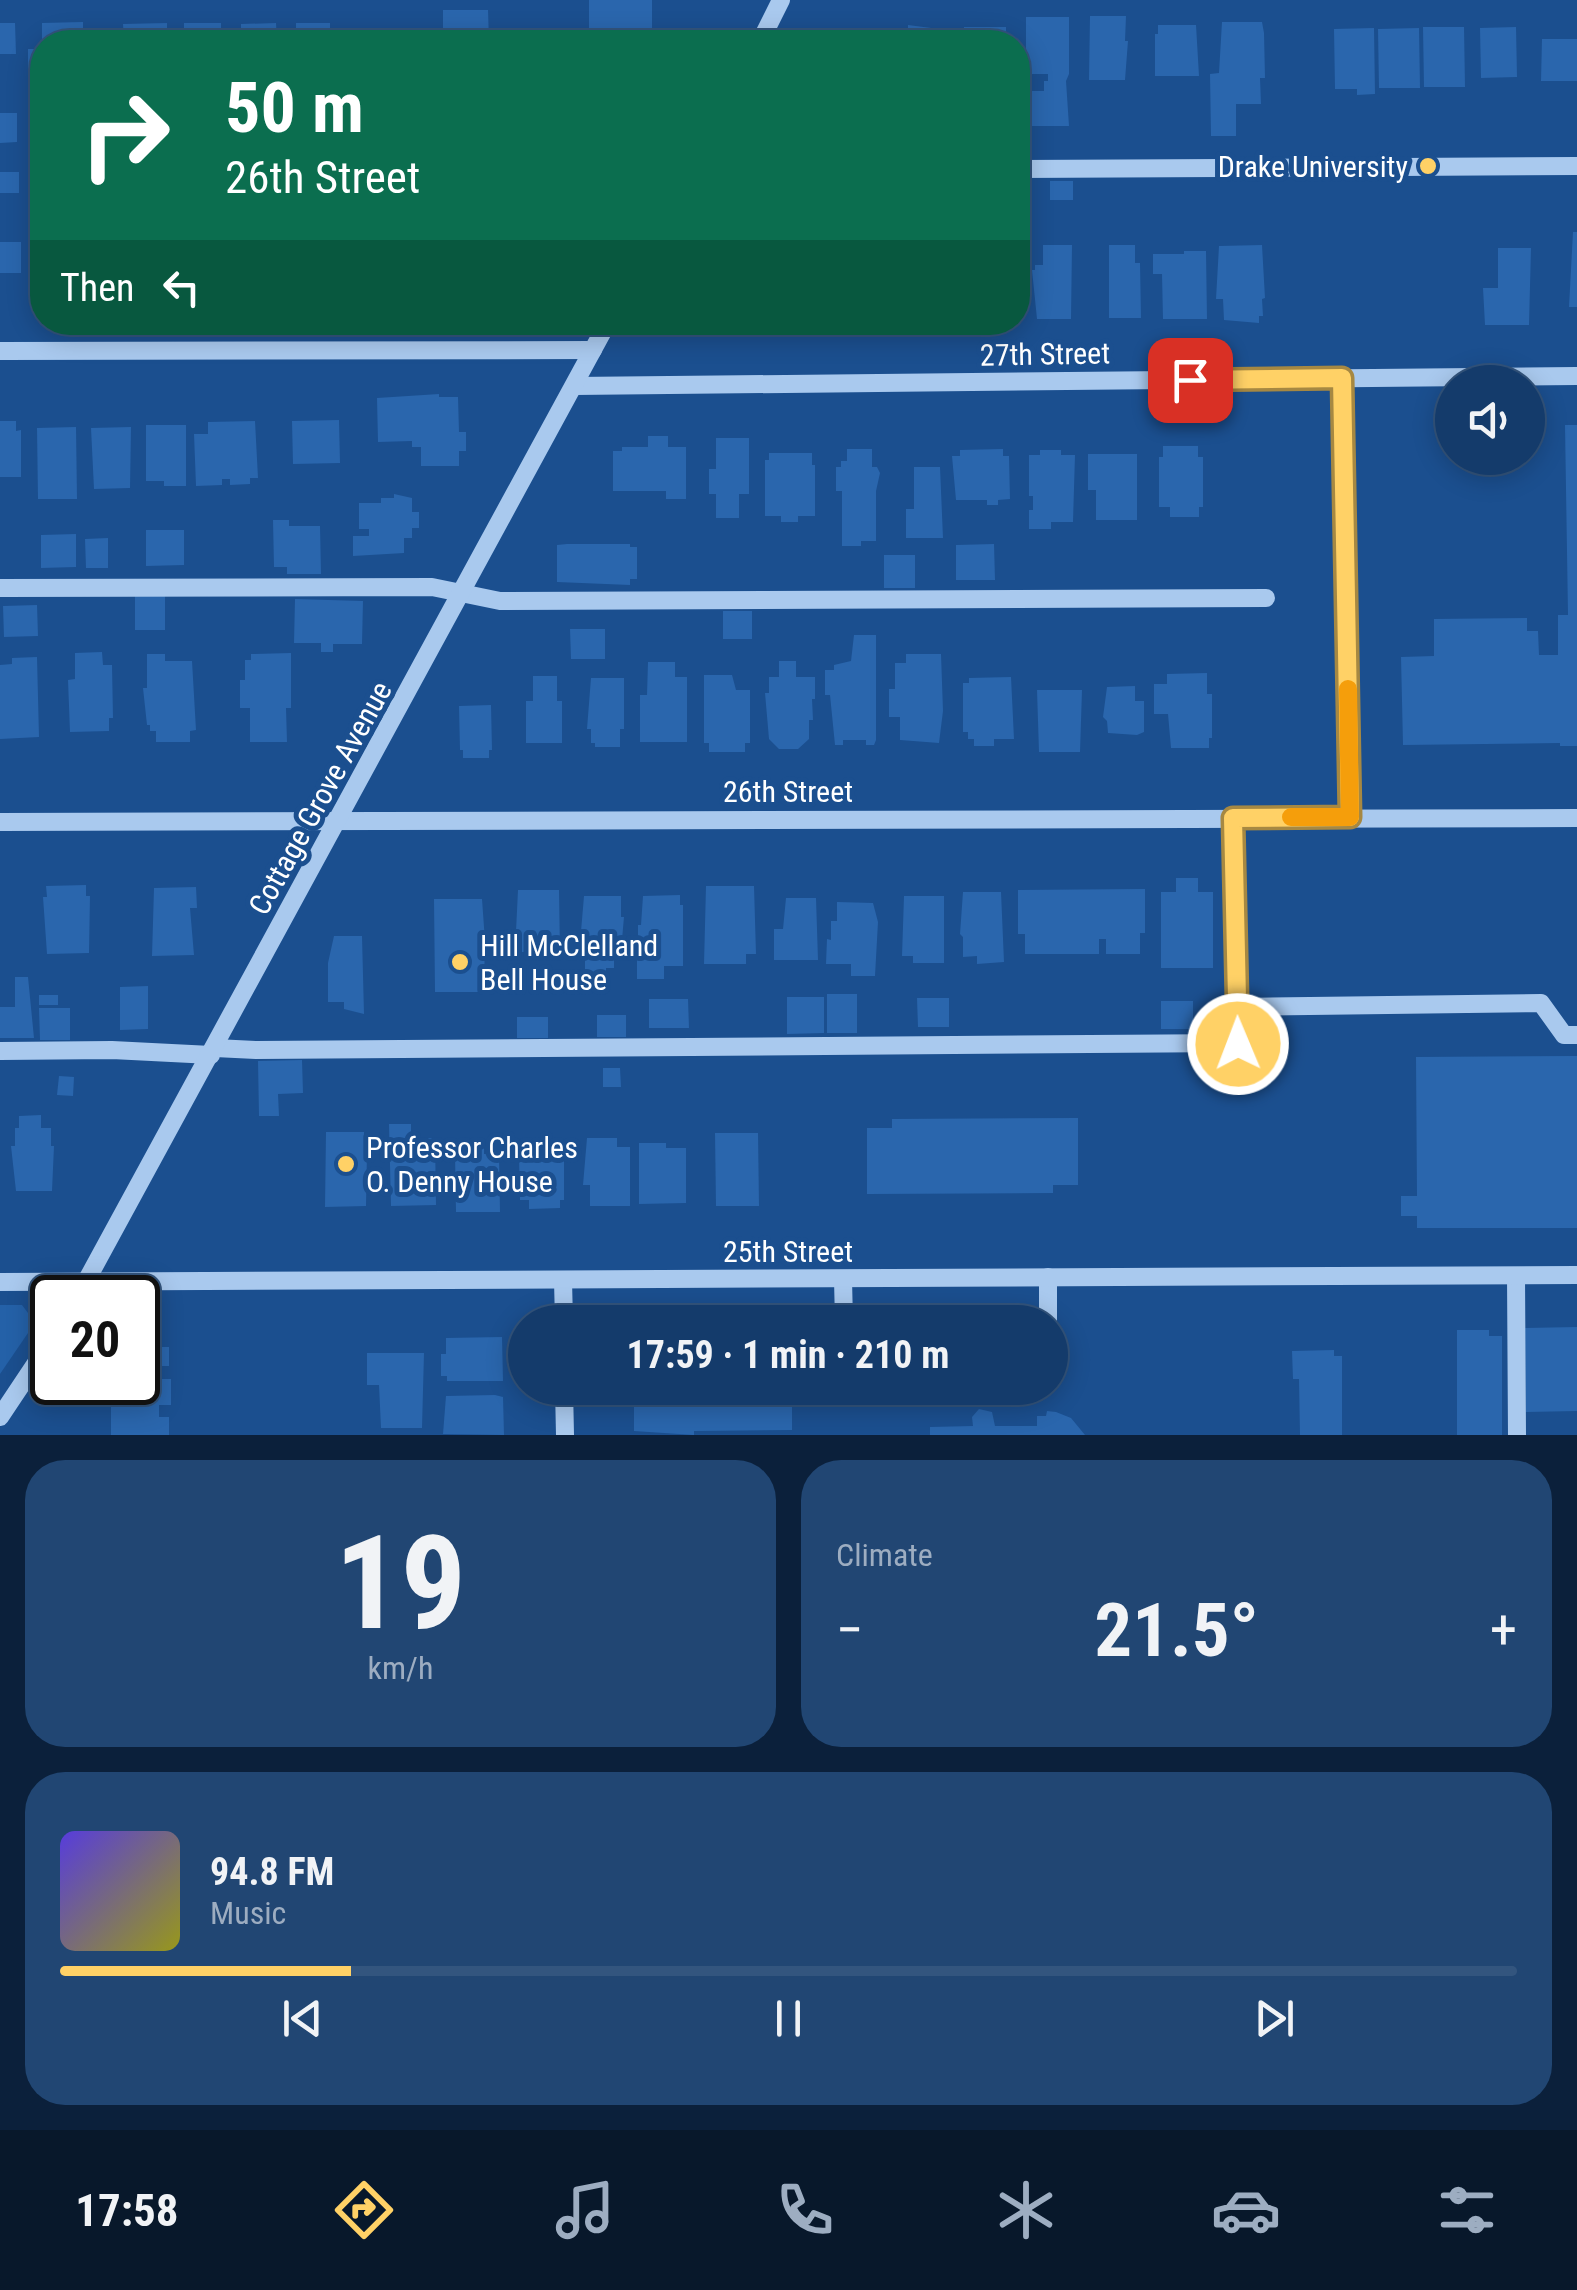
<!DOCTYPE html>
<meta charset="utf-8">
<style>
body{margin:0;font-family:"Roboto Condensed",sans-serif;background:#214673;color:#f1f3f6;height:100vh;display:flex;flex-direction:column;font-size:38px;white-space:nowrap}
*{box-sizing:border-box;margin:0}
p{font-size:32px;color:#9dadc1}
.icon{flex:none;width:55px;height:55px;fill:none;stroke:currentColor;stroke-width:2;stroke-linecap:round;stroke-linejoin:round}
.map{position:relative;height:1435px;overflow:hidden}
.drawer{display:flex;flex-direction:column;gap:25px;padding:25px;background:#0b203b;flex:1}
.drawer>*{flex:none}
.banner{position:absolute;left:30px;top:30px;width:1000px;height:305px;border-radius:40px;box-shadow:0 5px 25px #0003,0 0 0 2px #33557e;background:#0b6e4f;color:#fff;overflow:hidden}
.fabs{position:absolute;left:1435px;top:365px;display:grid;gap:20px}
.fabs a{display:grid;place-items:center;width:110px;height:110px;border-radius:50%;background:#143b6b;box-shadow:0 5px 25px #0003,0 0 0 2px #33557e;font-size:50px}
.speed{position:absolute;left:30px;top:1275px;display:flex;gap:20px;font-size:50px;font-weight:700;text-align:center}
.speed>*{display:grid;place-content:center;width:130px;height:130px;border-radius:50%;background:#143b6b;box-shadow:0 5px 25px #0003,0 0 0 2px #33557e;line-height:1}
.speed .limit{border:5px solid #111;border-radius:15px;background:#fff;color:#111}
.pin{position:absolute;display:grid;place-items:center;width:85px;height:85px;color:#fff;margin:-42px;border-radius:20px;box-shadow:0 5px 15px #0006}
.me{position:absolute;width:110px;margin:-55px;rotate:359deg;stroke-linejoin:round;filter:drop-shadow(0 0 8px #0008)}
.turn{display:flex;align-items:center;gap:35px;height:210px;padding:0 30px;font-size:45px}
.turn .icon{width:130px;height:130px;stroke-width:2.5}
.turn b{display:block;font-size:70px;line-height:85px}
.then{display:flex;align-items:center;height:95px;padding:0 30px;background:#0003;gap:20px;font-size:38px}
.big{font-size:75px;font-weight:700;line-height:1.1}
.drawer .tile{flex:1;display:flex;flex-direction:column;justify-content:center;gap:15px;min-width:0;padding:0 35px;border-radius:40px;background:#214673}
.drawer .dial{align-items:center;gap:0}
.dial b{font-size:130px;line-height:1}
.song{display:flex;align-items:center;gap:30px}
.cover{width:120px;height:120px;border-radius:15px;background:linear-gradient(135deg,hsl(250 70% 55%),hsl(60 70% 35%))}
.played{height:10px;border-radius:5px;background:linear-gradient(90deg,#ffd166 20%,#33557e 20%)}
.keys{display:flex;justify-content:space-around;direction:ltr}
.heat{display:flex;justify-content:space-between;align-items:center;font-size:55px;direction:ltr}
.drawer .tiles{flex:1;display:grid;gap:25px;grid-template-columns:1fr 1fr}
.tile:last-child{grid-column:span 2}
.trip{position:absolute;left:508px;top:1305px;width:560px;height:100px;border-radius:50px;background:#143b6b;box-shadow:0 5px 25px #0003,0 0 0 2px #33557e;font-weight:700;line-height:100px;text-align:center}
.tabs{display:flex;height:160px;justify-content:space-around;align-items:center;background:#08182b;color:#9dadc1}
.tabs .icon{width:70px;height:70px}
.tabs .active{color:#ffd166}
.tabs b{font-size:45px;color:#f1f3f6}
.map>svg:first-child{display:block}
</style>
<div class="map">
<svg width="1577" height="1435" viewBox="0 0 1577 1435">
<rect width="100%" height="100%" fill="#1b4f8f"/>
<path fill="#2461a8" d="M0,1305h22l9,12 -3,16 -28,41z"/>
<g fill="#2a66ad">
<rect x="589" y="0" width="63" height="42"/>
<path d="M443,10h45l1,32h-46z"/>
<path d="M1090,16h36l-1,25h3l-3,39h-36z"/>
<path d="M1026,17h43v57l-3,7 3,45h-43v-35h18v-10h4v-7h-22z"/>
<path d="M83,22v20h-41v-19z"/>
<path d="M1222,22h40l2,11 1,45h-5l1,26h-25v32h-25l-1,-62 9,-1z"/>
<path d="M0,23h15l1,31h-16z"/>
<path d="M167,23v19h-43l-1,-18z"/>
<rect x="184" y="23" width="37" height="19"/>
<path d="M276,23l1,19h-36v-18z"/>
<rect x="296" y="23" width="34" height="19"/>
<path d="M908,25l31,4v13h-50v-13h19z"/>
<path d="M1158,25h38l3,51h-44v-42h3z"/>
<rect x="964" y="27" width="42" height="15"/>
<path d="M1423,27h41l1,60h-41z"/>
<path d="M1516,27l1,50 -36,1 -1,-50z"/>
<path d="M1374,28l1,66 -18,1v-6h-22l-1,-60z"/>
<path d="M1419,28l1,60h-41l-1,-59z"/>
<path d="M419,38v4h-45v-3z"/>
<path d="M1542,39h35v42h-36z"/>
<rect x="28" y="49" width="14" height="29"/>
<path d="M0,113h17v29l-17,1z"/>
<rect x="0" y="172" width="19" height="21"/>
<rect x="1050" y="181" width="23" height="19"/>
<path d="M1573,232h4v75h-8z"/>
<path d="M32,234h10v45l-9,1z"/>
<rect x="0" y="242" width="21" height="31"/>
<path d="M1043,245h29l-1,74h-34l-5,-49h3v-5h8z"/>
<path d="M1109,245h26v18h5l1,55h-32z"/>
<path d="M1262,245l3,53 -3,1 1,17h-4v7l-35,-3 -1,-21h-7l3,-53z"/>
<path d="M1498,248h33l-2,77h-44l-2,-37h15z"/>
<path d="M1184,251h22l1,68h-44l-1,-45h-9v-20h31z"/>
<path d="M439,394v3h19l1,35h7v19h-7v15h-38v-19h-9v-6l-34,1 -1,-44z"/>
<path d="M339,420l1,43 -47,1 -1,-43z"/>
<path d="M0,421h16v10l5,-1v47h-21z"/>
<path d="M255,421l3,57h-8v6l-20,1v-6h-8v6l-26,1 -2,-52h14v-12z"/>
<path d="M146,425h40v61h-22v-5h-18z"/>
<path d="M1565,425h12v321h-17v-3l-157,2 -2,-88 33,-1v-37l93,-1v13h11l1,24h19v-40h10z"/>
<path d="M76,427l1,72h-39l-1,-71z"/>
<path d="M131,427l-1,61 -36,1 -3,-61z"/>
<path d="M648,436h20v11h18v52h-20v-8h-53v-40h9v-4h26z"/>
<path d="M716,438h33v56h-10v24h-23v-24h-7v-25h7z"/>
<path d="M1163,446h35v11h5v50h-4v10h-29v-10h-11v-50h4z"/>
<path d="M847,449h25v18h5l3,6 -4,18v50h-15v5h-19v-55h-6v-24h5v-6h6z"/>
<path d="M1003,449v7h6l1,43 -12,1v5h-11v-5h-31l-4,-44h8v-6z"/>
<path d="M1040,450h21v5h14l-2,67h-22v7h-22v-19h4v-14h-4v-41h11z"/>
<path d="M769,453h43v12h3v51h-17v6h-17v-6h-16v-56h4z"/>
<path d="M1088,454h49v66h-41v-30h-8z"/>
<path d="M914,467h26l3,71h-37v-29h8z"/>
<path d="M394,494l18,4v14h7v16h-7v10h-8v15l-51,3v-20h16v-7h-10v-26h22v-5h13z"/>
<path d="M273,520h16v6h31l1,48h-34v-7h-13z"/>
<path d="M146,530h38v35l-38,1z"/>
<path d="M76,534v33l-35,1v-33z"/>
<path d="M108,538v30h-22l-1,-29z"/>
<path d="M567,544h63v3h7v32h-7v6l-73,-3v-37z"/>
<path d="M994,544l1,36h-39v-35z"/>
<rect x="884" y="555" width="31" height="33"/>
<rect x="135" y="593" width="30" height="37"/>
<path d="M295,599l68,2 -1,43h-29v8h-12v-9h-27z"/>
<path d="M37,605l1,31 -34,1 -1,-31z"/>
<rect x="723" y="611" width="29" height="28"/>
<path d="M570,629h35v30h-34z"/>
<path d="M854,635h22v105l-2,5h-8v-5h-23v5h-8l-5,-50h-5v-25h9v-5l17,-4z"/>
<path d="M102,652l1,13h9l1,53h-4v13l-39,1 -2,-52 7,-1v-26z"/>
<path d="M291,653v55h-5l1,34h-37v-34h-10v-28h5v-20h6v-6z"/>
<path d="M147,654h18v7h27l4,69 -6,1v11h-34v-11h-6v-6h-3l-4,-37h4z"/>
<path d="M906,654h35l2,57 -4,32 -39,-3v-23h-11v-28h6v-26h11z"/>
<path d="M37,657l2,80 -39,2v-74l12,-1v-6z"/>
<path d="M779,661h17v16h19v22h-3l1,21h-4v19l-11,10h-19l-10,-10 -4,-46h4v-16h10z"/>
<path d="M648,662h27v15h12v65h-47v-47h7z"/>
<path d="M1207,673v21h5v44h-3v10h-38l-3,-34h-14v-30h13v-10z"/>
<path d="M704,675h28l4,15h14v53h-5v9h-36v-9h-5z"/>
<path d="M533,676h24v25h5v42h-36v-42h7z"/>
<path d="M1011,677l3,62h-20v7h-20v-7h-6v-7h-5v-49h6v-5z"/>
<path d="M591,678h33v51h-4v18h-25v-4h-4v-14h-4z"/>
<path d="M1135,686v15h9v31l-7,3 -29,-2 -1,-12 -4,-4 4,-30z"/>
<path d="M1037,690h45l-2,62h-41z"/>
<path d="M491,705l1,45h-3v8h-26v-8h-3l-1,-44z"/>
<path d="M1176,878h22v14h15v76h-52v-76h15z"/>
<path d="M86,885v11h4l-1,57 -42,1 -4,-57h4l-1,-11z"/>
<path d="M706,886h48l2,68h-10v10h-42z"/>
<path d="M196,887l1,21h-7l4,47 -42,1 2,-68z"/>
<path d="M1145,889v44h-5v21h-34v-15h-7v15h-74v-20h-7v-44z"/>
<path d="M518,890h41l1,63h-3v6l-19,-1v-6h-23z"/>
<path d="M963,892h38l3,70 -27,2v-8l-14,1v-20l-3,-3z"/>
<path d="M680,895v10h3v61h-19v13h-27v-25h4v-4h-3v-25h3l2,-29z"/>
<path d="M584,896h37v21h3l-3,34h-7v17h-8v17h-21v-34l-5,-8z"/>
<path d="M904,896h40v67h-31v-7h-11z"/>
<path d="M786,898h30l2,62h-44v-31h9z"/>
<path d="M434,899h48l3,42 -1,43h-4v8h-45z"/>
<path d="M837,902l36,1 5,19 -3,54h-24v-12h-25l1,-25 4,1v-19h6z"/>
<path d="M334,936h28l2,78 -20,-5v-7h-16v-39z"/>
<path d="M15,977h13l6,61h-34v-31h15z"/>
<path d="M148,986v43l-28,1v-43z"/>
<rect x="827" y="994" width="30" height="39"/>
<rect x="39" y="995" width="19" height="10"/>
<path d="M787,997h37v36l-37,1z"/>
<path d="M917,998h32v29h-31z"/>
<path d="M649,999h39l1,29h-40z"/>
<rect x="1161" y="1001" width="32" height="28"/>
<path d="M39,1008h31v32h-30z"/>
<rect x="597" y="1015" width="29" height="22"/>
<rect x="517" y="1017" width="31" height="21"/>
<path d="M1577,1056v172h-160v-12h-16v-20h16l-1,-139z"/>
<path d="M302,1060l1,33 -25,1 1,22h-20l-1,-55z"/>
<path d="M603,1068h17l1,19h-18z"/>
<path d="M59,1076l15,1 -1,19 -16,-1z"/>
<path d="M41,1115v13h10v18h3l-2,45h-36l-5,-45h4v-18h4v-12z"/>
<path d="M1078,1118v67h-25v8l-186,1v-66h25v-9z"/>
<path d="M389,1124h22v15l24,-1 1,67 -45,1z"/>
<path d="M326,1132h38v20h3l-1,54 -41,1z"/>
<path d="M715,1133h43l1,73h-43z"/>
<path d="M587,1138h30v9h13v59h-40v-21h-7z"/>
<path d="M523,1140h21v14h20v46h-4v8l-31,1v-9h-9l-1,-45 4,-1z"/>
<path d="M484,1141v13h15l1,58h-44l-1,-58h6v-12z"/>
<path d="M639,1143h27v5h20v55l-47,1z"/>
<path d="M1577,1327v84l-51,1 -1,-84z"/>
<path d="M1457,1330h32v6h13v99h-45z"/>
<path d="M502,1337l1,44h-56v-5h-6v-22h5v-16z"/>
<path d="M138,1347h31v19h-10v13h12v26h-12v12h10v18h-58v-53h27z"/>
<path d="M1334,1350v6h8v79h-42l-1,-56h-6l-1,-28z"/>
<path d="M367,1353h57l-2,75h-41l-2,-43h-12z"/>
<path d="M634,1388h158v42l-98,1v4l-60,-4z"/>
<path d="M495,1395l8,2 1,38 -61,-1 3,-38z"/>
<path d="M979,1409l13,3 3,14h42v-10h9l1,-5 9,1 15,6 14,17h-155v-8l43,-1 -1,-9z"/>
</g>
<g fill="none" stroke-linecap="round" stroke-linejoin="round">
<g stroke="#a9c9ee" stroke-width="18">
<path d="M760,42l21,-42"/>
<path d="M1018,169l559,-3"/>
<path d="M0,351l593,-1"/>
<path d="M1343,378l6,439"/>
<path d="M574,386l1003,-10"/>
<path d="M0,588l432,-1 68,14 766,-3"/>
<path d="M0,822l1577,-4"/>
<path d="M1237,1007l304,-4 23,32h13"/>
<path d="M215,1048l41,2 982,-7 -5,-225"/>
<path d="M0,1051l112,-1 99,5"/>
<path d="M1516,1276l1,159"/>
<path d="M1048,1277v45"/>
<path d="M843,1279l1,43"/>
<path d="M563,1280l1,42"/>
<path d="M0,1282l1577,-7"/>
<path d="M77,1298l531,-976"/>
<path d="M564,1388l1,47"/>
<path d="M0,1417l52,-78"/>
</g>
</g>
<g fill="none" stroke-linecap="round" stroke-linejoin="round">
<defs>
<path id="route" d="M1190,380l152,-2 8,439 -117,1 5,226"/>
</defs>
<use href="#route" stroke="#a68842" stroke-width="25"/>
<use href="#route" stroke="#ffd166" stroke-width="18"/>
<path stroke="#f59e0b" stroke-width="18" d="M1291,817h59l-2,-128"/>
</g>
<g fill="#ffd166" stroke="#1b4f8f" stroke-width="4">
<circle cx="1428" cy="166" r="10"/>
<circle cx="460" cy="962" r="10"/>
<circle cx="346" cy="1164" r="10"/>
</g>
<g text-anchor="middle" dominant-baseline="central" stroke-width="10" stroke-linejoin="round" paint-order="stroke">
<g font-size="30" fill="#fff" stroke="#1b4f8f" text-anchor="start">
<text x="1408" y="166" text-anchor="end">Drake University</text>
<text x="480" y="945">Hill McClelland<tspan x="480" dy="34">Bell House</tspan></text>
<text x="366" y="1147">Professor Charles<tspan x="366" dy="34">O. Denny House</tspan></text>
</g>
<g font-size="30" fill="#fff" stroke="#1b4f8f">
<text transform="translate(1045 354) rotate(-1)">27th Street</text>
<text x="788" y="791">26th Street</text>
<text transform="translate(320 798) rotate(-61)">Cottage Grove Avenue</text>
<text x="788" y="1251">25th Street</text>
</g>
</g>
</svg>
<div class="fabs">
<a><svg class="icon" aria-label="sound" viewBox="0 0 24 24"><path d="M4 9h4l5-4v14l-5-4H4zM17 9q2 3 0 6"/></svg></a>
</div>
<div class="speed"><div class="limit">20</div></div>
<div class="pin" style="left:1190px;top:380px;background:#d93025"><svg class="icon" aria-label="arrive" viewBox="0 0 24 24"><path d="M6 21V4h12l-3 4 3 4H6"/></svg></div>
<svg class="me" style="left:1238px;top:1044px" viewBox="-20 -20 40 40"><circle r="17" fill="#ffd166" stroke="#fff" stroke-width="3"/><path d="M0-11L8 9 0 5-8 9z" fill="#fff"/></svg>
<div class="trip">17:59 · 1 min · 210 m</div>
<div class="banner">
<div class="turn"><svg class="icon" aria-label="right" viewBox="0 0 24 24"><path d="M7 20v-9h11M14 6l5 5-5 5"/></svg><div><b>50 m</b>26th Street</div></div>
<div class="then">Then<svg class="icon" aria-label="left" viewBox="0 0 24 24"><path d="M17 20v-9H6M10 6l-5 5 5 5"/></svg></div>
</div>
</div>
<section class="drawer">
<div class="tiles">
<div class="tile dial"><b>19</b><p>km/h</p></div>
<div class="tile"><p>Climate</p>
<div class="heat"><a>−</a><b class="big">21.5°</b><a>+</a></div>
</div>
<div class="tile">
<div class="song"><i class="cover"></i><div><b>94.8 FM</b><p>Music</p></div></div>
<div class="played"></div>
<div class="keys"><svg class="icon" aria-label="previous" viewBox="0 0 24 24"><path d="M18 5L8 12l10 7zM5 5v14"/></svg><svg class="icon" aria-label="pause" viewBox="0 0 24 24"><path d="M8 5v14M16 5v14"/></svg><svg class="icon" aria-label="next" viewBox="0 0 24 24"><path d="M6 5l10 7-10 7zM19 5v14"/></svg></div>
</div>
</div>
</section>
<nav class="tabs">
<b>17:58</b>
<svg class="icon active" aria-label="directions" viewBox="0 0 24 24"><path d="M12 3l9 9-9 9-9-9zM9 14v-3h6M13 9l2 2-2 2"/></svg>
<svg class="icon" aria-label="music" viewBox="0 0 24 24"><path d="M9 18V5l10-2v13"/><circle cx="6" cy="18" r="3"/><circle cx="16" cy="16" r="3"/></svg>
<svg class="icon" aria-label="phone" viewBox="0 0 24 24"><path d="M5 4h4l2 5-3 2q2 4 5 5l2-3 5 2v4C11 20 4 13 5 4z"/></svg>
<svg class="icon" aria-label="climate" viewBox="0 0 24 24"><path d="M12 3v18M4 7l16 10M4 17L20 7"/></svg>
<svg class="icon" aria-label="car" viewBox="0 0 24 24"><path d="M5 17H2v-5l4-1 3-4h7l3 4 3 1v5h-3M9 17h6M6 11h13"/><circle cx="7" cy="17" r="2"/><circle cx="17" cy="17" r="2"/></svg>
<svg class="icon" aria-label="filters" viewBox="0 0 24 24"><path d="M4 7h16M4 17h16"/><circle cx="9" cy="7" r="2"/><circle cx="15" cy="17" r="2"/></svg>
</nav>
